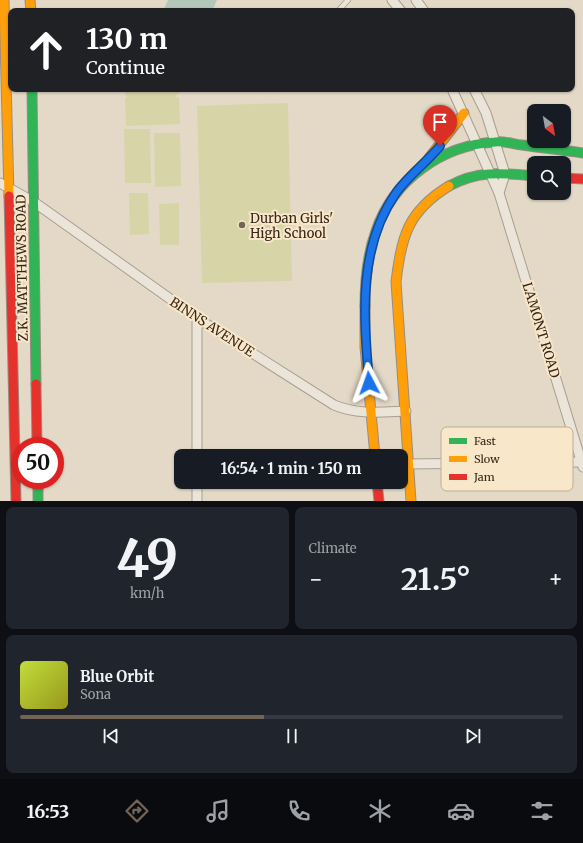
<!DOCTYPE html>
<meta charset="utf-8">
<style>
body{margin:0;font-family:Merriweather,serif;background:#20242c;color:#f1f3f6;height:100vh;display:flex;flex-direction:column;font-size:15px;white-space:nowrap}
*{box-sizing:border-box;margin:0}
p{font-size:13px;color:#9ea1a6}
.icon{flex:none;width:22px;height:22px;fill:none;stroke:currentColor;stroke-width:2;stroke-linecap:round;stroke-linejoin:round}
.map{position:relative;height:501px;overflow:hidden}
.panel{display:flex;flex-direction:column;gap:6px;padding:6px;background:#0d0f14;flex:1}
.panel>*{flex:none}
.guide{position:absolute;left:8px;top:8px;width:567px;height:84px;border-radius:8px;box-shadow:0 1px 3px #0004;background:#202124;color:#fff;overflow:hidden}
.needle{width:26px;rotate:149deg}
.fabs{position:absolute;left:527px;top:104px;display:grid;gap:8px}
.fabs a{display:grid;place-items:center;width:44px;height:44px;border-radius:8px;background:#171b24;box-shadow:0 1px 3px #0004;font-size:20px}
.speed{position:absolute;left:12px;top:437px;display:flex;gap:8px;font-size:20px;font-weight:700;text-align:center}
.speed>*{display:grid;place-content:center;width:52px;height:52px;border-radius:50%;background:#171b24;box-shadow:0 1px 3px #0004;line-height:1}
.speed .limit{border:6px solid #d22;background:#fff;color:#111}
.pin{position:absolute;display:grid;place-items:center;width:34px;height:34px;color:#fff;margin:-41px -17px;border-radius:50% 50% 50% 0;rotate:-45deg;box-shadow:0 0 4px #0007}
.pin .icon{rotate:45deg}
.me{position:absolute;width:44px;margin:-22px;rotate:356deg;stroke-linejoin:round;filter:drop-shadow(0 0 3px #0008)}
.turn{display:flex;align-items:center;gap:14px;height:84px;padding:0 12px;font-size:18px}
.turn .icon{width:52px;height:52px;stroke-width:2.5}
.turn b{display:block;font-size:28px;line-height:34px}
.big{font-size:30px;font-weight:700;line-height:1.1}
.panel .card{flex:1;display:flex;flex-direction:column;justify-content:center;gap:6px;min-width:0;padding:0 14px;border-radius:8px;background:#20242c}
.panel .dial{align-items:center;gap:0}
.dial b{font-size:52px;line-height:1}
.song{display:flex;align-items:center;gap:12px}
.cover{width:48px;height:48px;border-radius:6px;background:linear-gradient(135deg,hsl(70 70% 55%),hsl(60 70% 35%))}
.played{height:4px;border-radius:2px;background:linear-gradient(90deg,#736456 45%,#363941 45%)}
.keys{display:flex;justify-content:space-around;direction:ltr}
.heat{display:flex;justify-content:space-between;align-items:center;font-size:22px;direction:ltr}
.panel .tiles{flex:1;display:grid;gap:6px;grid-template-columns:1fr 1fr}
.card:last-child{grid-column:span 2}
.trip{position:absolute;left:174px;top:449px;width:234px;height:40px;border-radius:8px;background:#171b24;box-shadow:0 1px 3px #0004;font-weight:700;line-height:40px;text-align:center}
.dock{display:flex;height:64px;justify-content:space-around;align-items:center;background:#090b0e;color:#9ea1a6}
.dock .icon{width:28px;height:28px}
.dock .current{color:#736456}
.dock b{font-size:18px;color:#f1f3f6}
.map>svg:first-child{display:block}
</style>
<div class="map">
<svg width="583" height="501" viewBox="0 0 583 501">
<rect width="100%" height="100%" fill="#e4d9c7"/>
<g fill="#d7d4a7">
<path d="M125,89h54v5l-3,1v2l3,1 1,26 -54,2 -1,-27 2,-3h-2z"/>
<path d="M288,103l4,178 -90,2 -5,-177z"/>
<path d="M124,129h26l1,54h-26z"/>
<path d="M154,133h26l1,53 -26,1z"/>
<path d="M129,193h19l1,41 -19,1z"/>
<path d="M179,203v42h-19l-1,-41z"/>
</g>
<path fill="#b4c8ba" d="M168,0h49l-5,11h-49z"/>
<g fill="none" stroke-linecap="round" stroke-linejoin="round">
<defs>
<path id="lane" d="M338,11l10,-11"/>
<g id="street">
<path d="M392,0l9,11"/>
<path d="M416,0l8,11"/>
<path d="M452,89l47,104 84,274"/>
<path d="M474,89l12,24 19,61 -6,19"/>
<path d="M0,183l34,19 163,116 137,87c24,10 47,7 72,6"/>
<path d="M197,456v-138"/>
<path d="M408,464l173,-2"/>
<path d="M197,501v-19"/>
</g>
<g id="fast">
<path d="M32,89l4,295"/>
<path d="M449,186c30,-16 52,-13 85,-10"/>
<path d="M365,306c0,-25 2,-51 11,-75 17,-51 66,-86 119,-89 10,-1 18,2 27,3 21,3 41,5 61,8"/>
<path d="M38,480v21"/>
</g>
<g id="slow">
<path d="M4,0l5,196"/>
<path d="M30,0l1,11"/>
<path d="M429,158l35,-45"/>
<path d="M365,306v41l10,109"/>
<path d="M411,501l-15,-219c5,-45 12,-71 53,-96"/>
</g>
<g id="jam">
<path d="M564,178l19,1"/>
<path d="M9,196l7,305"/>
<path d="M36,384l1,62"/>
<path d="M377,482l2,19"/>
</g>
</defs>
<use href="#lane" stroke="#a89e91" stroke-width="6"/>
<use href="#street" stroke="#a89e91" stroke-width="11"/>
<use href="#fast" stroke="#988d81" stroke-width="11"/>
<use href="#slow" stroke="#988d81" stroke-width="11"/>
<use href="#jam" stroke="#988d81" stroke-width="11"/>
<use href="#lane" stroke="#ebe4d9" stroke-width="4.5"/>
<use href="#street" stroke="#ebe4d9" stroke-width="9"/>
<use href="#fast" stroke="#30b455" stroke-width="9"/>
<use href="#slow" stroke="#ff9f0a" stroke-width="9"/>
<use href="#jam" stroke="#e5322d" stroke-width="9"/>
</g>
<g fill="none" stroke-linecap="round" stroke-linejoin="round">
<defs>
<path id="route" d="M369,383c-5,-65 -12,-134 27,-190 11,-16 31,-31 44,-47"/>
</defs>
<use href="#route" stroke="#114b97" stroke-width="10"/>
<use href="#route" stroke="#1a73e8" stroke-width="7"/>
</g>
<circle fill="#736456" stroke="#f8e7c9" stroke-width="1.5" cx="242" cy="225" r="4"/>
<g text-anchor="middle" dominant-baseline="central" stroke-width="4" stroke-linejoin="round" paint-order="stroke">
<g font-size="13" fill="#362519" stroke="#f8e7c9" text-anchor="start">
<text x="250" y="218">Durban Girls'<tspan x="250" dy="15">High School</tspan></text>
</g>
<g font-size="13" fill="#362519" stroke="#f8e7c9">
<text transform="translate(22 268) rotate(-91)">Z.K. MATTHEWS ROAD</text>
<text transform="translate(212 327) rotate(33)">BINNS AVENUE</text>
<text transform="translate(541 330) rotate(73)">LAMONT ROAD</text>
</g>
</g>
<rect x="441" y="427" width="132" height="64" rx="6" fill="#f8e7c9" stroke="#bead94" stroke-width="1"/>
<rect x="449" y="438" width="18" height="6" fill="#30b455"/>
<rect x="449" y="456" width="18" height="6" fill="#ff9f0a"/>
<rect x="449" y="474" width="18" height="6" fill="#e5322d"/>
<g font-size="11" fill="#362519">
<text x="474" y="445">Fast</text>
<text x="474" y="463">Slow</text>
<text x="474" y="481">Jam</text>
</g>
</svg>
<div class="fabs">
<a><svg class="needle" viewBox="-14 -14 28 28"><path d="M0-13l5 13h-10z" fill="#e53935"/><path d="M0 13l5-13h-10z" fill="#9ea1a6"/></svg></a>
<a><svg class="icon" aria-label="search" viewBox="0 0 24 24"><circle cx="10" cy="10" r="6"/><path d="M15 15l6 6"/></svg></a>
</div>
<div class="speed"><div class="limit">50</div></div>
<div class="pin" style="left:440px;top:146px;background:#d93025"><svg class="icon" aria-label="arrive" viewBox="0 0 24 24"><path d="M6 21V4h12l-3 4 3 4H6"/></svg></div>
<svg class="me" style="left:369px;top:383px" viewBox="-20 -20 40 40"><path d="M0-17L14 15 0 8-14 15z" fill="#1a73e8" stroke="#fff" stroke-width="4"/></svg>
<div class="trip">16:54 · 1 min · 150 m</div>
<div class="guide">
<div class="turn"><svg class="icon" aria-label="ahead" viewBox="0 0 24 24"><path d="M12 20V5M6 11l6-6 6 6"/></svg><div><b>130 m</b>Continue</div></div>
</div>
</div>
<section class="panel">
<div class="tiles">
<div class="card dial"><b>49</b><p>km/h</p></div>
<div class="card"><p>Climate</p>
<div class="heat"><a>−</a><b class="big">21.5°</b><a>+</a></div>
</div>
<div class="card">
<div class="song"><i class="cover"></i><div><b>Blue Orbit</b><p>Sona</p></div></div>
<div class="played"></div>
<div class="keys"><svg class="icon" aria-label="previous" viewBox="0 0 24 24"><path d="M18 5L8 12l10 7zM5 5v14"/></svg><svg class="icon" aria-label="pause" viewBox="0 0 24 24"><path d="M8 5v14M16 5v14"/></svg><svg class="icon" aria-label="next" viewBox="0 0 24 24"><path d="M6 5l10 7-10 7zM19 5v14"/></svg></div>
</div>
</div>
</section>
<nav class="dock">
<b>16:53</b>
<svg class="icon current" aria-label="directions" viewBox="0 0 24 24"><path d="M12 3l9 9-9 9-9-9zM9 14v-3h6M13 9l2 2-2 2"/></svg>
<svg class="icon" aria-label="music" viewBox="0 0 24 24"><path d="M9 18V5l10-2v13"/><circle cx="6" cy="18" r="3"/><circle cx="16" cy="16" r="3"/></svg>
<svg class="icon" aria-label="phone" viewBox="0 0 24 24"><path d="M5 4h4l2 5-3 2q2 4 5 5l2-3 5 2v4C11 20 4 13 5 4z"/></svg>
<svg class="icon" aria-label="climate" viewBox="0 0 24 24"><path d="M12 3v18M4 7l16 10M4 17L20 7"/></svg>
<svg class="icon" aria-label="car" viewBox="0 0 24 24"><path d="M5 17H2v-5l4-1 3-4h7l3 4 3 1v5h-3M9 17h6M6 11h13"/><circle cx="7" cy="17" r="2"/><circle cx="17" cy="17" r="2"/></svg>
<svg class="icon" aria-label="filters" viewBox="0 0 24 24"><path d="M4 7h16M4 17h16"/><circle cx="9" cy="7" r="2"/><circle cx="15" cy="17" r="2"/></svg>
</nav>
